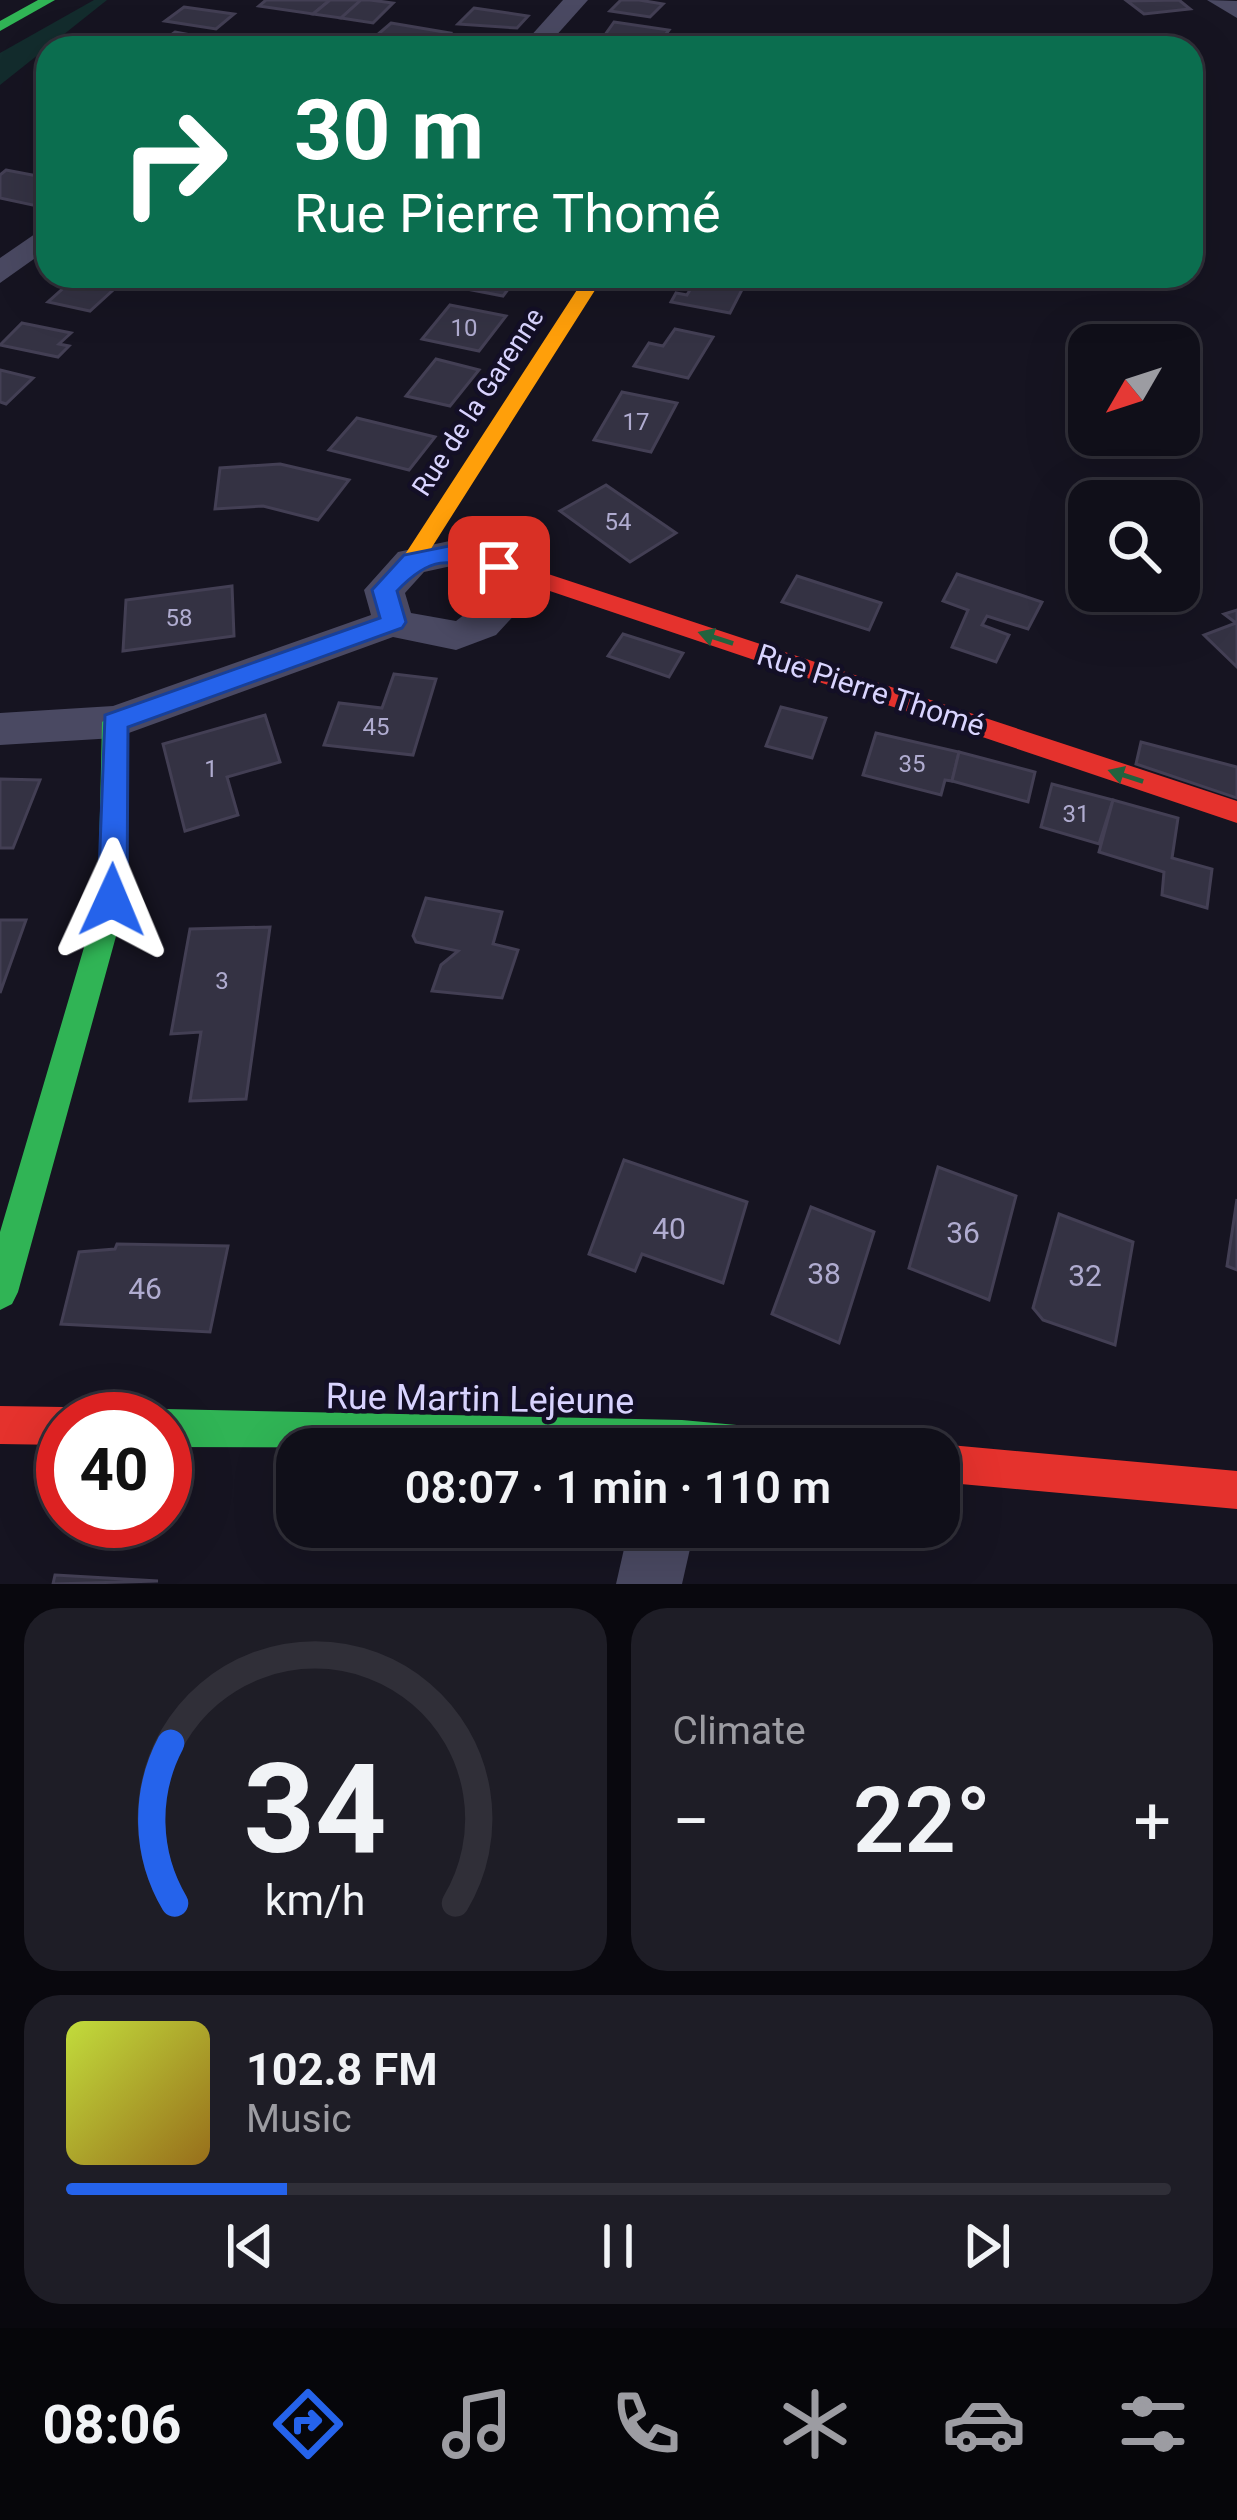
<!DOCTYPE html>
<meta charset="utf-8">
<style>
body{margin:0;font-family:Roboto,sans-serif;background:#1e1d26;color:#f1f3f6;height:100vh;display:flex;flex-direction:column;font-size:45px;white-space:nowrap}
*{box-sizing:border-box;margin:0}
p{font-size:39px;color:#9c9ca2}
.icon{flex:none;width:66px;height:66px;fill:none;stroke:currentColor;stroke-width:2;stroke-linecap:round;stroke-linejoin:round}
.map{position:relative;height:1584px;overflow:hidden}
.details{display:flex;flex-direction:column;gap:24px;padding:24px;background:#09080e;flex:1}
.details>*{flex:none}
.hud{position:absolute;left:36px;top:36px;width:1167px;height:252px;border-radius:36px;box-shadow:0 12px 48px #0002,0 0 0 3px #302f38;background:#0b6e4f;color:#fff;overflow:hidden}
.needle{width:78px;rotate:231deg}
.fabs{position:absolute;left:1068px;top:324px;display:grid;gap:24px}
.fabs a{display:grid;place-items:center;width:132px;height:132px;border-radius:24px;background:#100f19;box-shadow:0 12px 48px #0002,0 0 0 3px #302f38;font-size:60px}
.speed{position:absolute;left:36px;top:1392px;display:flex;gap:24px;font-size:60px;font-weight:700;text-align:center}
.speed>*{display:grid;place-content:center;width:156px;height:156px;border-radius:50%;background:#100f19;box-shadow:0 12px 48px #0002,0 0 0 3px #302f38;line-height:1}
.speed .limit{border:18px solid #d22;background:#fff;color:#111}
.pin{position:absolute;display:grid;place-items:center;width:102px;height:102px;color:#fff;margin:-51px;border-radius:24px;box-shadow:0 6px 18px #0006}
.me{position:absolute;width:132px;margin:-66px;rotate:1deg;stroke-linejoin:round;filter:drop-shadow(0 0 9px #0008)}
.turn{display:flex;align-items:center;gap:42px;height:252px;padding:0 60px;font-size:54px}
.turn .icon{width:156px;height:156px;stroke-width:2.5}
.turn b{display:block;font-size:84px;line-height:102px}
.big{font-size:90px;font-weight:600;line-height:1.1}
.details .widget{flex:1;display:flex;flex-direction:column;justify-content:center;gap:18px;min-width:0;padding:0 42px;border-radius:36px;background:#1e1d26}
.details .dial{align-items:center;gap:0}
.dial svg{height:312px;overflow:visible;fill:none;stroke:#302f38;stroke-width:7;stroke-linecap:round;text-anchor:middle}
.dial text{fill:#f1f3f6;stroke:none}
.song{display:flex;align-items:center;gap:36px}
.cover{width:144px;height:144px;border-radius:18px;background:linear-gradient(135deg,hsl(70 70% 55%),hsl(40 70% 35%))}
.played{height:12px;border-radius:6px;background:linear-gradient(90deg,#2563eb 20%,#302f38 20%)}
.keys{display:flex;justify-content:space-around;direction:ltr}
.heat{display:flex;justify-content:space-between;align-items:center;font-size:66px;direction:ltr}
.details .tiles{flex:1;display:grid;gap:24px;grid-template-columns:1fr 1fr}
.widget:last-child{grid-column:span 2}
.trip{position:absolute;left:276px;top:1428px;width:684px;height:120px;border-radius:36px;background:#100f19;box-shadow:0 12px 48px #0002,0 0 0 3px #302f38;font-weight:600;line-height:120px;text-align:center}
.tab-bar{display:flex;height:192px;justify-content:space-around;align-items:center;background:#06060a;color:#9c9ca2}
.tab-bar .icon{width:84px;height:84px}
.tab-bar .selected{color:#2563eb}
.tab-bar b{font-size:54px;color:#f1f3f6}
.map>svg:first-child{display:block}
</style>
<div class="map">
<svg width="1237" height="1584" viewBox="0 0 1237 1584">
<rect width="100%" height="100%" fill="#161421"/>
<path fill="#132c2d" d="M94,0h13l-107,85v-32z"/>
<g fill="#343243" stroke="#433f54" stroke-width="3">
<path d="M266,0h64l-17,14 -54,-8z"/>
<path d="M330,0h31l-20,18 -28,-4z"/>
<path d="M361,0h9l23,3 -20,20 -32,-5z"/>
<path d="M621,0h18l24,4 -13,13 -40,-6z"/>
<path d="M1179,0l11,9 -46,5 -17,-13z"/>
<path d="M184,7l50,7 -18,15 -51,-8z"/>
<path d="M474,8l54,8 -11,12 -59,-4z"/>
<path d="M614,22l55,8 -12,16 -55,-7z"/>
<path d="M391,23l59,10 -13,12 -60,-10z"/>
<path d="M175,32l37,7 -12,9h-47z"/>
<path d="M6,170l42,8v19l-11,9 -37,-8v-23z"/>
<path d="M77,276h21l25,5 -33,30 -42,-9z"/>
<path d="M448,276h70l-15,20 -62,-12z"/>
<path d="M698,276h51l-19,37 -59,-11 5,-9 11,2z"/>
<path d="M450,305l56,11 -27,35 -57,-12z"/>
<path d="M22,323l49,10 -12,11 10,2 -11,11 -58,-12z"/>
<path d="M675,329l38,8 -25,41 -54,-12 15,-23 14,3z"/>
<path d="M436,359l43,11 -29,36 -44,-10z"/>
<path d="M0,370l33,8 -27,26 -6,-2z"/>
<path d="M622,392l55,11 -26,49 -57,-12z"/>
<path d="M357,418l78,19 -26,33 -80,-20z"/>
<path d="M280,464l69,16 -31,40 -55,-14 -48,3 5,-41z"/>
<path d="M606,485l70,48 -46,29 -70,-51z"/>
<path d="M957,574l85,28 -14,27 -41,-13 -5,9 27,10 -13,27 -44,-15 16,-37 -25,-9z"/>
<path d="M797,576l84,27 -12,27 -87,-28z"/>
<path d="M232,586l2,50 -111,15 3,-51z"/>
<path d="M1237,610v57l-33,-32 32,-12 -12,-9z"/>
<path d="M623,634l60,19 -14,24 -61,-21z"/>
<path d="M394,674l42,5 -23,76 -89,-10 15,-42 43,5z"/>
<path d="M781,707l45,11 -14,40 -46,-12z"/>
<path d="M265,715l15,47 -53,15 11,38 -53,16 -22,-87z"/>
<path d="M876,733l83,19 -7,29 -7,-1 -4,15 -78,-20z"/>
<path d="M1141,742l96,25v31l-101,-34z"/>
<path d="M959,752l76,20 -7,30 -76,-21z"/>
<path d="M0,779l40,1 -27,68h-13z"/>
<path d="M1052,784l61,16 -14,44 -58,-17z"/>
<path d="M1113,800l65,18 -6,40 40,11 -5,39 -45,-13 2,-23 -65,-20z"/>
<path d="M426,898l76,14 -9,32 25,6 -16,48 -70,-7 9,-26 17,-14 -42,-9 -3,-6z"/>
<path d="M0,920h26l-26,73z"/>
<path d="M270,927l-24,172 -56,2 11,-69 -30,2 19,-105z"/>
<path d="M624,1160l123,42 -24,81 -81,-29 -7,17 -46,-17z"/>
<path d="M938,1167l78,29 -27,104 -80,-32z"/>
<path d="M1237,1199v71l-10,-4z"/>
<path d="M811,1207l63,25 -35,111 -67,-29z"/>
<path d="M1059,1214l74,28 -18,103 -72,-25 -10,-12z"/>
<path d="M117,1244l111,2 -18,86 -149,-8 18,-72 36,-3z"/>
<path d="M55,1575l103,6 -105,3z"/>
</g>
<g fill="none" stroke-linecap="round" stroke-linejoin="round">
<g fill="#4a4962" fill-rule="evenodd">
<path d="M563,0h25l-43,48h-25z"/>
<path d="M1207,0l30,1v17z"/>
<path d="M48,225v24l-48,34v-25z"/>
<path d="M459,539l54,19 15,42 -32,35 -40,15 -63,-13 -278,101 -115,7v-32l113,-7 258,-91 -7,-25 34,-38zM456,565l26,10 5,22 -31,24 -45,-8 -6,-20 19,-21z"/>
<path d="M629,1527h66l-13,57h-66z"/>
</g>
<g fill="#30b455" fill-rule="evenodd">
<path d="M38,0h17l-55,31v-10z"/>
<path d="M115,712l13,10 -2,178 -108,392 -6,12 -12,6v-78l98,-332 4,-178z"/>
<path d="M165,1409l517,11 111,10 13,6 6,13 -647,-2v-28h-15z"/>
</g>
<path fill="#ff9f0a" fill-rule="evenodd" d="M586,276h18l-184,290h-16l-4,-5 4,-5z"/>
<g fill="#e5322d" fill-rule="evenodd">
<path d="M536,570l701,231v22l-702,-237 -31,7 -12,-8 4,-6z"/>
<path d="M0,1406l63,1 13,6 3,6h-16v26l-63,-1z"/>
<path d="M939,1444l298,27v38l-298,-27v-33h-12z"/>
</g>
</g>
<defs><path id="oneway-solid" d="M-6-.8H1V-3.2L6.5 0L1 3.2V.8H-6Z" transform="scale(3)"/></defs>
<g fill="#22623e">
<use href="#oneway-solid" transform="translate(716 638) rotate(-162)"/>
<use href="#oneway-solid" transform="translate(1126 776) rotate(-162)"/>
</g>
<path fill="#2563eb" stroke="#184099" stroke-width="3" d="M459,544l52,23 -12,8c-48,-14 -64,-24 -102,16l9,31 -4,6 -274,99 -1,173 -4,9h-21l-4,-9 7,-185 275,-97 -8,-28 32,-35z"/>
<g text-anchor="middle" dominant-baseline="central" stroke-width="9" stroke-linejoin="round" paint-order="stroke">
<g font-size="24" fill="#b0acd0">
<text x="464" y="328">10</text>
<text x="636" y="422">17</text>
<text x="618" y="522">54</text>
<text x="179" y="618">58</text>
<text x="376" y="727">45</text>
<text x="912" y="764">35</text>
<text x="211" y="769">1</text>
<text x="1076" y="814">31</text>
<text x="222" y="981">3</text>
</g>
<g font-size="27" fill="#d9d4ff" stroke="#130f26">
<text transform="translate(478 402) rotate(-57)">Rue de la Garenne</text>
</g>
<g font-size="30" fill="#d9d4ff" stroke="#130f26">
<text transform="translate(871 690) rotate(18)">Rue Pierre Thomé</text>
</g>
<g font-size="30" fill="#b0acd0">
<text x="669" y="1228">40</text>
<text x="963" y="1232">36</text>
<text x="824" y="1273">38</text>
<text x="1085" y="1275">32</text>
<text x="145" y="1288">46</text>
</g>
<g font-size="36" fill="#d9d4ff" stroke="#130f26">
<text transform="translate(480 1399) rotate(1)">Rue Martin Lejeune</text>
</g>
</g>
</svg>
<div class="fabs">
<a><svg class="needle" viewBox="-14 -14 28 28"><path d="M0-13l5 13h-10z" fill="#e53935"/><path d="M0 13l5-13h-10z" fill="#9c9ca2"/></svg></a>
<a><svg class="icon" aria-label="search" viewBox="0 0 24 24"><circle cx="10" cy="10" r="6"/><path d="M15 15l6 6"/></svg></a>
</div>
<div class="speed"><div class="limit">40</div></div>
<div class="pin" style="left:499px;top:567px;background:#d93025"><svg class="icon" aria-label="arrive" viewBox="0 0 24 24"><path d="M6 21V4h12l-3 4 3 4H6"/></svg></div>
<svg class="me" style="left:112px;top:900px" viewBox="-20 -20 40 40"><path d="M0-17L14 15 0 8-14 15z" fill="#2563eb" stroke="#fff" stroke-width="4"/></svg>
<div class="trip">08:07 · 1 min · 110 m</div>
<div class="hud">
<div class="turn"><svg class="icon" aria-label="right" viewBox="0 0 24 24"><path d="M7 20v-9h11M14 6l5 5-5 5"/></svg><div><b>30 m</b>Rue Pierre Thomé</div></div>
</div>
</div>
<section class="details">
<div class="tiles">
<div class="widget dial"><svg viewBox="0 0 100 80">
<path d="M14 69A42 42 0 1 1 86 69"/>
<path d="M14 69A42 42 0 0 1 13 28" stroke="#2563eb"/>
<text x="50" y="56" font-size="32" font-weight="700">34</text>
<text x="50" y="72" font-size="11">km/h</text>
</svg></div>
<div class="widget"><p>Climate</p>
<div class="heat"><a>−</a><b class="big">22°</b><a>+</a></div>
</div>
<div class="widget">
<div class="song"><i class="cover"></i><div><b>102.8 FM</b><p>Music</p></div></div>
<div class="played"></div>
<div class="keys"><svg class="icon" aria-label="previous" viewBox="0 0 24 24"><path d="M18 5L8 12l10 7zM5 5v14"/></svg><svg class="icon" aria-label="pause" viewBox="0 0 24 24"><path d="M8 5v14M16 5v14"/></svg><svg class="icon" aria-label="next" viewBox="0 0 24 24"><path d="M6 5l10 7-10 7zM19 5v14"/></svg></div>
</div>
</div>
</section>
<nav class="tab-bar">
<b>08:06</b>
<svg class="icon selected" aria-label="directions" viewBox="0 0 24 24"><path d="M12 3l9 9-9 9-9-9zM9 14v-3h6M13 9l2 2-2 2"/></svg>
<svg class="icon" aria-label="music" viewBox="0 0 24 24"><path d="M9 18V5l10-2v13"/><circle cx="6" cy="18" r="3"/><circle cx="16" cy="16" r="3"/></svg>
<svg class="icon" aria-label="phone" viewBox="0 0 24 24"><path d="M5 4h4l2 5-3 2q2 4 5 5l2-3 5 2v4C11 20 4 13 5 4z"/></svg>
<svg class="icon" aria-label="climate" viewBox="0 0 24 24"><path d="M12 3v18M4 7l16 10M4 17L20 7"/></svg>
<svg class="icon" aria-label="car" viewBox="0 0 24 24"><path d="M5 17H2v-5l4-1 3-4h7l3 4 3 1v5h-3M9 17h6M6 11h13"/><circle cx="7" cy="17" r="2"/><circle cx="17" cy="17" r="2"/></svg>
<svg class="icon" aria-label="filters" viewBox="0 0 24 24"><path d="M4 7h16M4 17h16"/><circle cx="9" cy="7" r="2"/><circle cx="15" cy="17" r="2"/></svg>
</nav>
